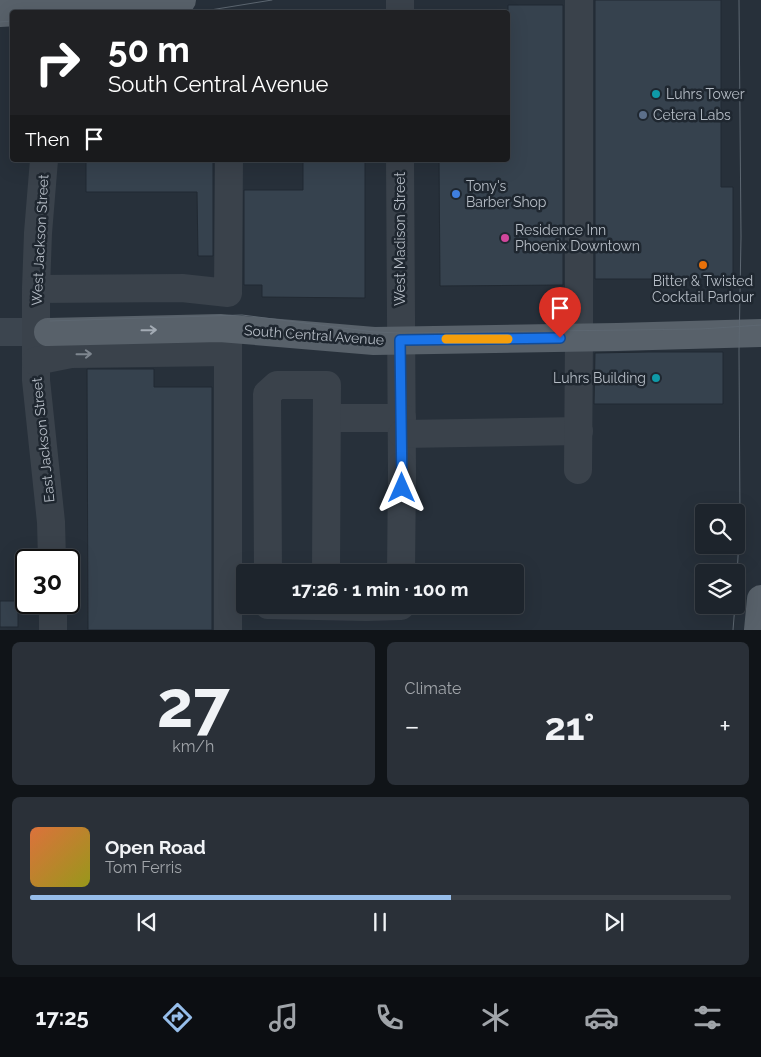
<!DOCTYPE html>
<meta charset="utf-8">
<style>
body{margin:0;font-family:Raleway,sans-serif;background:#2a3038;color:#f1f3f6;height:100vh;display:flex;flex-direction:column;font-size:19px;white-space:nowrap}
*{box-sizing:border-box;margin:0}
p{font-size:16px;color:#a0a4a9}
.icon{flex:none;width:28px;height:28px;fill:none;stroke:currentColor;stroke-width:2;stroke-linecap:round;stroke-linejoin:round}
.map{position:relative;height:630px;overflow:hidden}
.drawer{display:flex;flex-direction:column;gap:12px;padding:12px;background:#101418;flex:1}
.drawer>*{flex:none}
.banner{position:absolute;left:10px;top:10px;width:500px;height:152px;border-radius:5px;box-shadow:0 5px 20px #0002,0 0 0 1px #3b4148;background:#202124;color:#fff;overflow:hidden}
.controls{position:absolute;left:695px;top:504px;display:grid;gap:10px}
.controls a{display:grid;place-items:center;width:50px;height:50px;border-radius:5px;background:#1d242c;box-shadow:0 5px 20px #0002,0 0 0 1px #3b4148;font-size:25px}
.speed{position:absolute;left:15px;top:549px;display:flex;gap:10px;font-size:25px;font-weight:700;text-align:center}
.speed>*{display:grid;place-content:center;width:65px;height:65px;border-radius:50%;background:#1d242c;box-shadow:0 5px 20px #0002,0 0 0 1px #3b4148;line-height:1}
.speed .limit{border:2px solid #111;border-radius:8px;background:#fff;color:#111}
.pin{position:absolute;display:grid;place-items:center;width:42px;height:42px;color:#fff;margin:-51px -21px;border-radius:50% 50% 50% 0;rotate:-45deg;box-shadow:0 0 5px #0007}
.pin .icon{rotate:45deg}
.me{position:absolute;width:55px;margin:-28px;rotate:0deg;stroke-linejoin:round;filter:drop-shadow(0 0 4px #0008)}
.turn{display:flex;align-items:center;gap:18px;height:105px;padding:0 15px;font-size:22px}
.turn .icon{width:65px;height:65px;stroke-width:2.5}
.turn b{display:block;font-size:35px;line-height:42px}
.then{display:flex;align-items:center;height:48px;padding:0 15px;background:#0003;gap:10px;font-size:19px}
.big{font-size:38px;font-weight:700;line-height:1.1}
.drawer .card{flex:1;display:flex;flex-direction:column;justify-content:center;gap:8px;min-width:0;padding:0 18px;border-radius:8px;background:#2a3038}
.drawer .dial{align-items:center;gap:0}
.dial b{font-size:65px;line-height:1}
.song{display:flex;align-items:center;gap:15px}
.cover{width:60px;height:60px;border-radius:8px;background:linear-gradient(135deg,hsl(20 70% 55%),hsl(60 70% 35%))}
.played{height:5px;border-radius:2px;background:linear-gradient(90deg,#96bdea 60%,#3b4148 60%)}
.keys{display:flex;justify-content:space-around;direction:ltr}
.heat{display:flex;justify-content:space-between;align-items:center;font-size:28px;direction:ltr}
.drawer .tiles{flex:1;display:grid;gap:12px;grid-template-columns:1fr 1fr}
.card:last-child{grid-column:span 2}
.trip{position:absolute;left:236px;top:564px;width:288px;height:50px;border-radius:5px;background:#1d242c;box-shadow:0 5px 20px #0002,0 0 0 1px #3b4148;font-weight:700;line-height:50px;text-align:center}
.tab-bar{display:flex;height:80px;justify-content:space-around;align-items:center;background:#0c0e12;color:#a0a4a9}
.tab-bar .icon{width:35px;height:35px}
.tab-bar .active{color:#96bdea}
.tab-bar b{font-size:22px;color:#f1f3f6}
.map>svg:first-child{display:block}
</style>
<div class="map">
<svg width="761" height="630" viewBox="0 0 761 630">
<rect width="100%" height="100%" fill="#27303a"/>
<g fill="#36424e" stroke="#212932">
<path d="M595,0h126v187h12v92h-138z"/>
<path d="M508,5h55v280l-123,1 -1,-126h69z"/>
<path d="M86,160h127v96h-15l-1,-64h-111z"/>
<path d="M303,160h62v138l-103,-1v-12h-18v-95h59z"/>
<path d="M648,352h75v52h-129l1,-51z"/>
<path d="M87,369h67v18h58v243h-124z"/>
<rect x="0" y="601" width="18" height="26"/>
</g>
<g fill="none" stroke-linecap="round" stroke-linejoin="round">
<path stroke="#3c454f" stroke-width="28" stroke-dasharray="28 14" stroke-linecap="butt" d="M0,332h48"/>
<g stroke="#3a424b" stroke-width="28">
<path d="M400,0v12"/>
<path d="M44,160l-6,73 -2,56v91l15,142 1,38"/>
<path d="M400,160l2,312 -1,100"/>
<path d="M36,289l146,-1 46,5 1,-133"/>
<path d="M579,325v-325"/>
<path d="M36,361l35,-7 157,-2"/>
<path d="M327,418h75"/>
<path d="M402,434l177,-3"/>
<path d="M578,470l1,-132"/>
<path d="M268,572l-1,-178 10,-9h50l-1,187"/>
<path d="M53,602v28"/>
<path d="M268,605l98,2 35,-1"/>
<path d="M228,630v-301"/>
</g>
<g stroke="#58616a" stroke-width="28">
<path d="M0,13l118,-7 64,-6"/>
<path d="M48,332l172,-4 154,13 243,-4 144,-4"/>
<path d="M758,630l3,-31"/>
</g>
<g stroke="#5d6771" stroke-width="1">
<path d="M198,12l74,-12"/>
<path d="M0,22l12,-1"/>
<path d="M50,321l192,-6 132,17 27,1 300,-4 60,-4"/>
<path d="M736,594l4,-74 -1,-169 2,-114 -2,-237"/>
<path d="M733,630l2,-25"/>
</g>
</g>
<defs><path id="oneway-shaft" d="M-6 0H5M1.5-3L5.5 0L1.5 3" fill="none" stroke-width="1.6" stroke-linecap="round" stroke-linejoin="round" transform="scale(1.25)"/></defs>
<use stroke="#a3abb4" href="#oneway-shaft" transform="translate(149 330) rotate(-1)"/>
<use stroke="#7e868f" href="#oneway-shaft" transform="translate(84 354) rotate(-1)"/>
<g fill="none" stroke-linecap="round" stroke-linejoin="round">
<defs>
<path id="route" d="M402,488l-2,-148 160,-2"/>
</defs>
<use href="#route" stroke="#114b97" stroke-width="12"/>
<use href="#route" stroke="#1a73e8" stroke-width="9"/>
<path stroke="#f59e0b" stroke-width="9" d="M446,339h62"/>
</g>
<g fill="#0f9aa8" stroke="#1f2730" stroke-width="2">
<circle cx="656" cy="94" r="5"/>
<circle cx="656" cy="378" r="5"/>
</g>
<circle fill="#5c6f8a" stroke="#1f2730" stroke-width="2" cx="643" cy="115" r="5"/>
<circle fill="#3f7fe0" stroke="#1f2730" stroke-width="2" cx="456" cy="194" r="5"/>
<circle fill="#d1479c" stroke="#1f2730" stroke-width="2" cx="505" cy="238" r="5"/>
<circle fill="#e8710a" stroke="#1f2730" stroke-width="2" cx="703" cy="265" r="5"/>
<g text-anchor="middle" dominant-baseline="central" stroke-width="5" stroke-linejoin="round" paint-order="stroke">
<g font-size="14" fill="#b6bdc6" stroke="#1f2730" text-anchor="start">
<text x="666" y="94">Luhrs Tower</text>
<text x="653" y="115">Cetera Labs</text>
<text x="466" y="186">Tony's<tspan x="466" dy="16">Barber Shop</tspan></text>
<text x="515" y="230">Residence Inn<tspan x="515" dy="16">Phoenix Downtown</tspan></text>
<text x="703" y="281" text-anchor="middle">Bitter &amp; Twisted<tspan x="703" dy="16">Cocktail Parlour</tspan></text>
<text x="646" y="378" text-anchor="end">Luhrs Building</text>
</g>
<g font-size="14" fill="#b6bdc6" stroke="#1f2730">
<text transform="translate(400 239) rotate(-90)">West Madison Street</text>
<text transform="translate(40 240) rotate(-87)">West Jackson Street</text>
<text transform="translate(314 335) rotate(4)">South Central Avenue</text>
<text transform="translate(43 440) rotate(-96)">East Jackson Street</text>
</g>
</g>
</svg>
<div class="controls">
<a><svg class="icon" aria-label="search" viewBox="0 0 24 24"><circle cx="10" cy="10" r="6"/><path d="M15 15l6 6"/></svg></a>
<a><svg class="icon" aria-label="layers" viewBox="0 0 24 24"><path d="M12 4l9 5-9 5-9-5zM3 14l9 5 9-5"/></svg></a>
</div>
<div class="speed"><div class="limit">30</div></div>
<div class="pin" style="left:560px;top:338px;background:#d93025"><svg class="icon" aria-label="arrive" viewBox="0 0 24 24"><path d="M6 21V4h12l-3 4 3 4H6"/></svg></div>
<svg class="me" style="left:402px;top:488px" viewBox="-20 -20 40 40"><path d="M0-17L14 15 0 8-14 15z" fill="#1a73e8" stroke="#fff" stroke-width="4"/></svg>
<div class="trip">17:26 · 1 min · 100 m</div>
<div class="banner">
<div class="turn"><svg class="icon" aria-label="right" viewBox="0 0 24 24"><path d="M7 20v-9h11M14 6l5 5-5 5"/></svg><div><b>50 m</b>South Central Avenue</div></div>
<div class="then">Then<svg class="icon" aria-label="arrive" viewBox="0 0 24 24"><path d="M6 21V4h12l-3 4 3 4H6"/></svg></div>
</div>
</div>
<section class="drawer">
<div class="tiles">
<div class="card dial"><b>27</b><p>km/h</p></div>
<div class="card"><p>Climate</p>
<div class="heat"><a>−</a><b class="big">21°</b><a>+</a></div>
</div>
<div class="card">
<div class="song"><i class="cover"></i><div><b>Open Road</b><p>Tom Ferris</p></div></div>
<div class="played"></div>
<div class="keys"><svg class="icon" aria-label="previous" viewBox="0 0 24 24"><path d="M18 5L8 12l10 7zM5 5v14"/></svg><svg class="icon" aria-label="pause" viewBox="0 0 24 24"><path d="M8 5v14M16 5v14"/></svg><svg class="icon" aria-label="next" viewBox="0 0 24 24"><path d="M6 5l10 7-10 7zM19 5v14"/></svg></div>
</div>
</div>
</section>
<nav class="tab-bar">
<b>17:25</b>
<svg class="icon active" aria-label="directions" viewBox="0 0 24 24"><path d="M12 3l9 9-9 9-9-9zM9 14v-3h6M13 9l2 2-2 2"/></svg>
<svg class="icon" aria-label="music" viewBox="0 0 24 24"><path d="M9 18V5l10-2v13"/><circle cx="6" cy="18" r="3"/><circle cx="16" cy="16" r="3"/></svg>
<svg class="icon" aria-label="phone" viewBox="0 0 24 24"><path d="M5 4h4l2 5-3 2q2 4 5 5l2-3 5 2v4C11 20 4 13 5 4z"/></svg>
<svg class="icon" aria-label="climate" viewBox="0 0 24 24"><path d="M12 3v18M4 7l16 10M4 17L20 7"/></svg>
<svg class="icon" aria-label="car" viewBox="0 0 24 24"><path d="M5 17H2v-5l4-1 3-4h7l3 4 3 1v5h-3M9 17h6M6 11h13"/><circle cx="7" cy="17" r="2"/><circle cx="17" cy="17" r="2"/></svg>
<svg class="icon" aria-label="filters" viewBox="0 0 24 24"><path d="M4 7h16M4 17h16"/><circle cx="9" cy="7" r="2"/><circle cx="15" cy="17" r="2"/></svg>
</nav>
